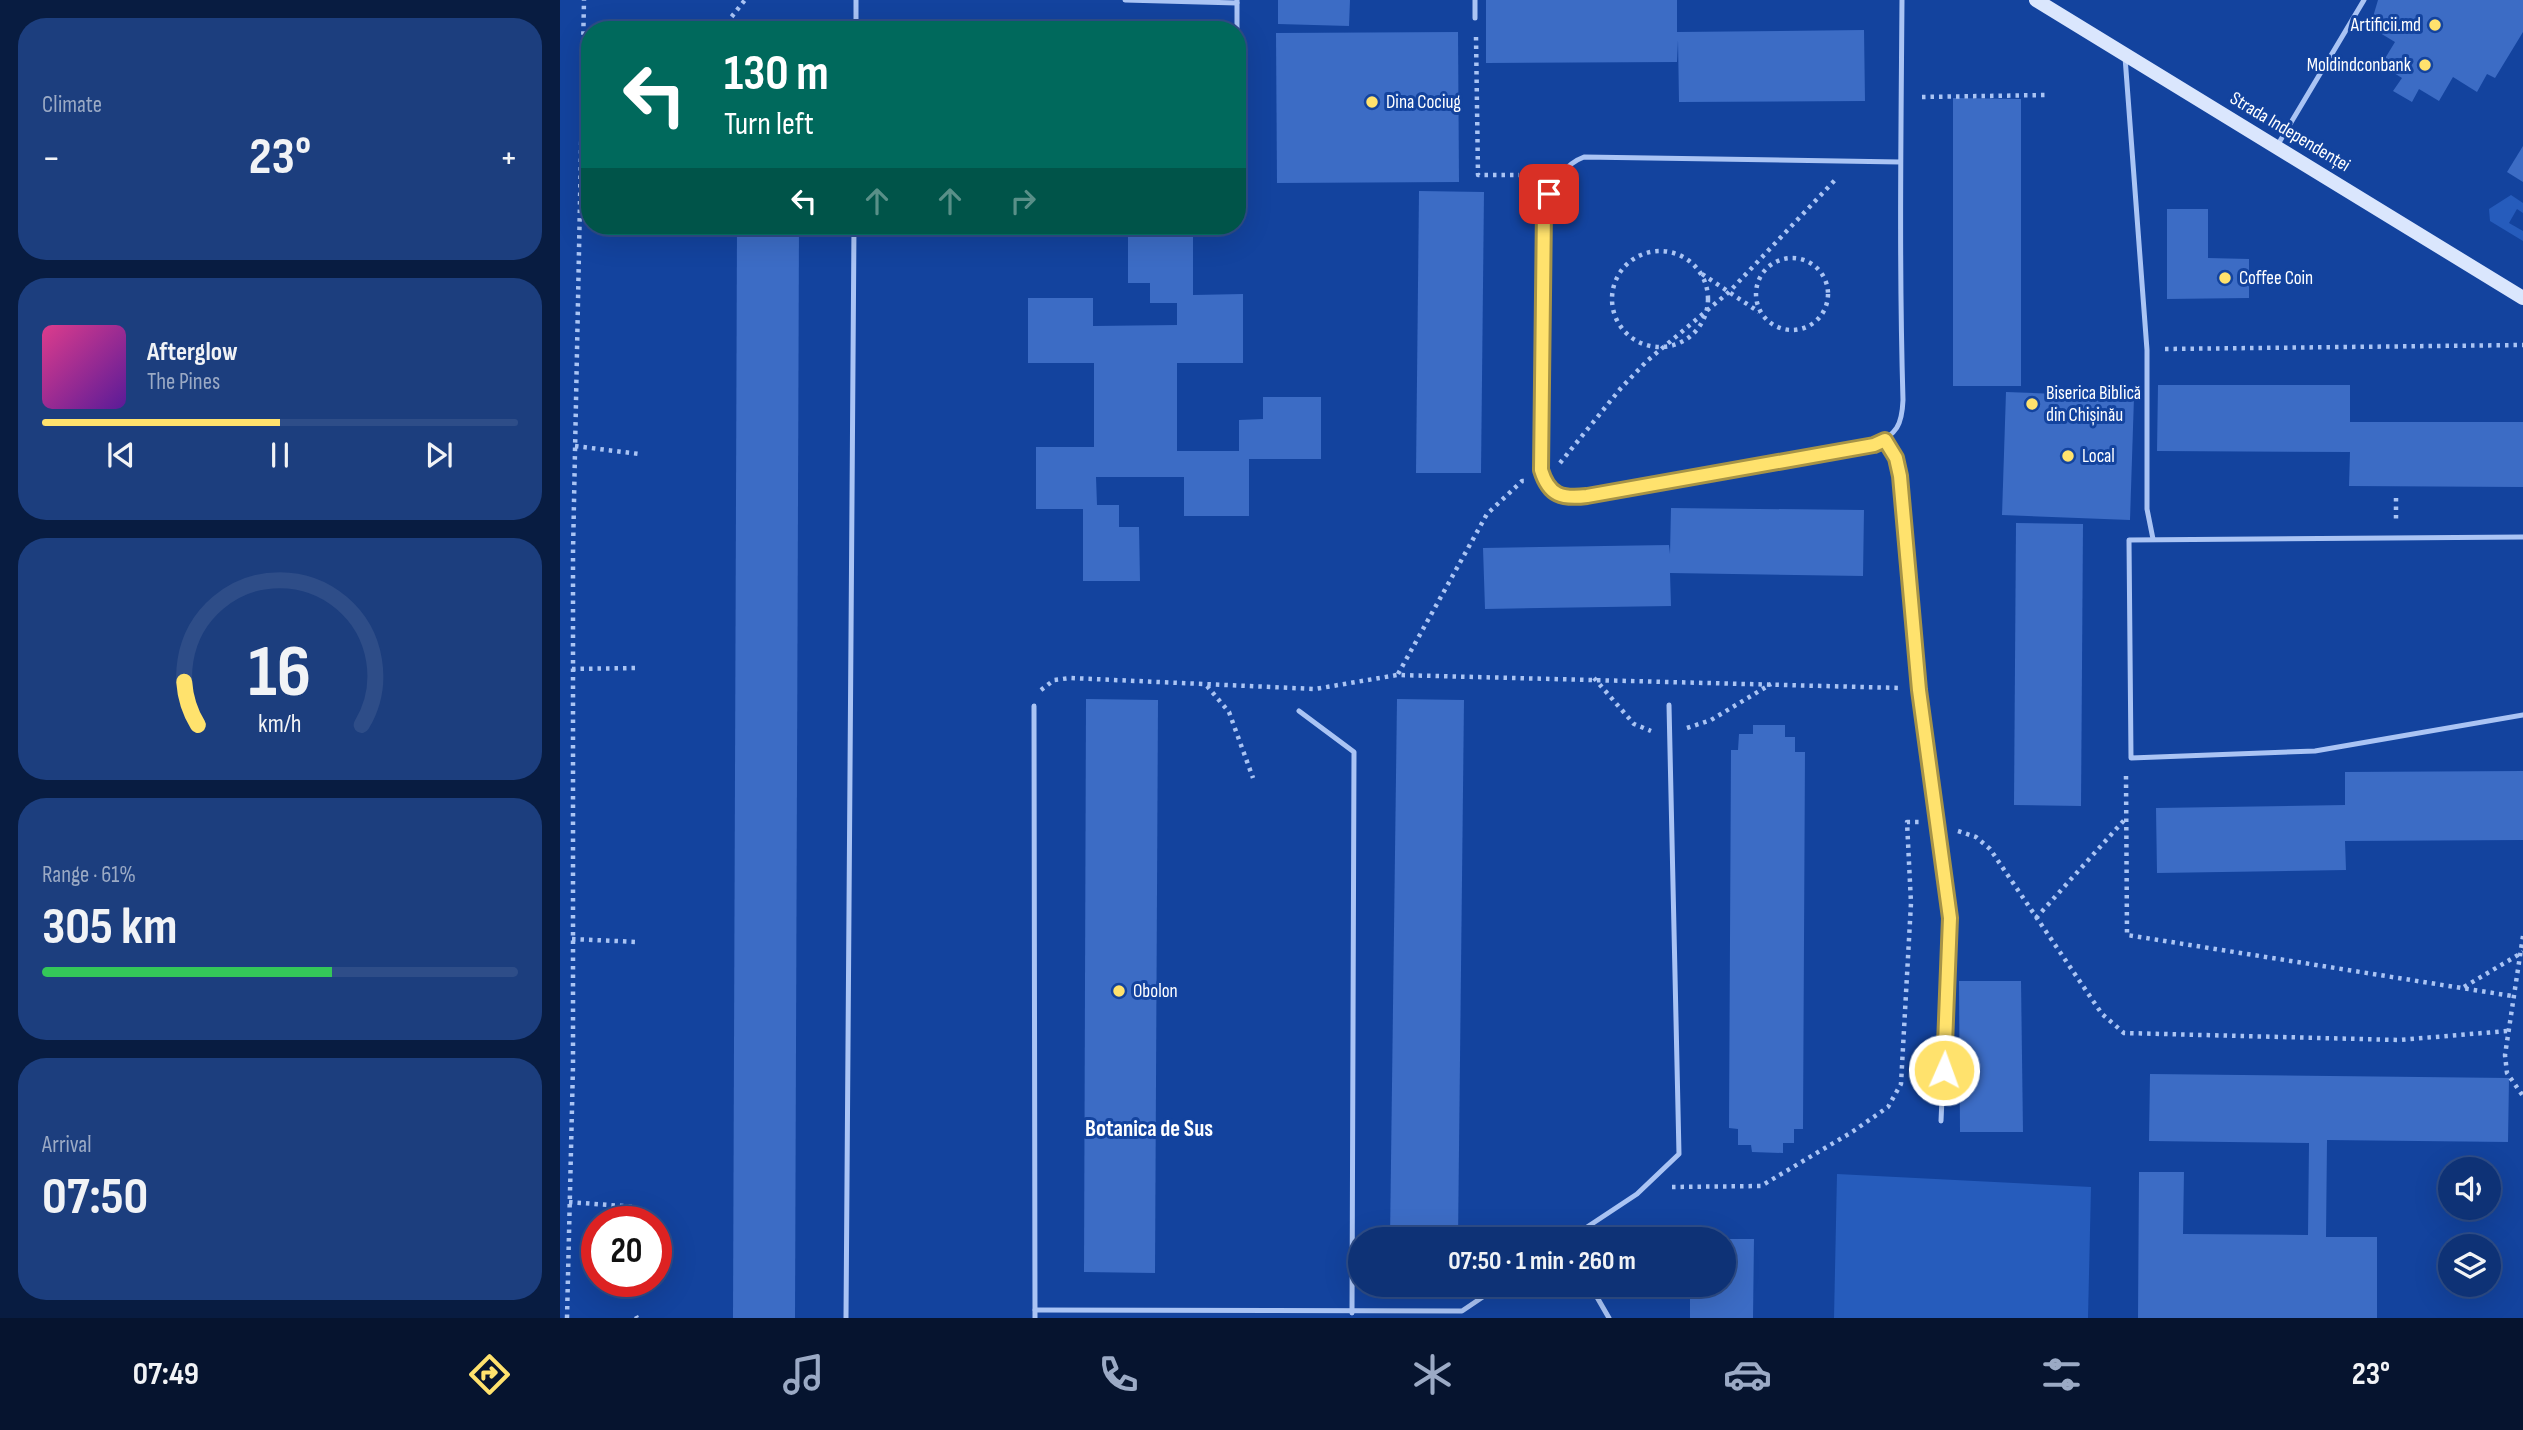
<!DOCTYPE html>
<meta charset="utf-8">
<style>
body{margin:0;font-family:"Sofia Sans Condensed",sans-serif;background:#1c3e7e;color:#f1f3f6;height:100vh;display:flex;flex-direction:column;font-size:26px;white-space:nowrap}
*{box-sizing:border-box;margin:0}
p{font-size:23px;color:#9baac5}
.icon{flex:none;width:38px;height:38px;fill:none;stroke:currentColor;stroke-width:2;stroke-linecap:round;stroke-linejoin:round}
.map{position:relative;flex:1;overflow:hidden}
.side{display:flex;flex-direction:column;gap:18px;padding:18px;background:#081c41;width:560px}
.side>*{flex:none}
.guide{position:absolute;left:21px;top:21px;width:665px;height:214px;border-radius:28px;box-shadow:0 7px 28px #0002,0 0 0 2px #2e4d88;background:#00695c;color:#fff;overflow:hidden}
.fabs{position:absolute;left:1878px;top:1157px;display:grid;gap:14px}
.fabs a{display:grid;place-items:center;width:63px;height:63px;border-radius:50%;background:#0e3276;box-shadow:0 7px 28px #0002,0 0 0 2px #2e4d88;font-size:35px}
.speed{position:absolute;left:21px;top:1206px;display:flex;gap:14px;font-size:35px;font-weight:700;text-align:center}
.speed>*{display:grid;place-content:center;width:91px;height:91px;border-radius:50%;background:#0e3276;box-shadow:0 7px 28px #0002,0 0 0 2px #2e4d88;line-height:1}
.speed .limit{border:10px solid #d22;background:#fff;color:#111}
.pin{position:absolute;display:grid;place-items:center;width:60px;height:60px;color:#fff;margin:-30px;border-radius:14px;box-shadow:0 4px 10px #0006}
.me{position:absolute;width:77px;margin:-38px;rotate:2deg;stroke-linejoin:round;filter:drop-shadow(0 0 5px #0008)}
.turn{display:flex;align-items:center;gap:24px;height:147px;padding:0 28px;font-size:32px}
.turn .icon{width:91px;height:91px;stroke-width:2.5}
.turn b{display:block;font-size:49px;line-height:60px}
.lanes{display:flex;align-items:center;height:66px;padding:0 28px;background:#0003;justify-content:center;gap:35px;direction:ltr}
.lanes .off{opacity:.35}
.big{font-size:52px;font-weight:700;line-height:1.1}
.side .tile{flex:1;display:flex;flex-direction:column;justify-content:center;gap:10px;min-width:0;padding:0 24px;border-radius:28px;background:#1c3e7e}
.side .dial{align-items:center;gap:0}
.dial svg{height:182px;overflow:visible;fill:none;stroke:#2e4d88;stroke-width:7;stroke-linecap:round;text-anchor:middle}
.dial text{fill:#f1f3f6;stroke:none}
.song{display:flex;align-items:center;gap:21px}
.cover{width:84px;height:84px;border-radius:10px;background:linear-gradient(135deg,hsl(330 70% 55%),hsl(270 70% 35%))}
.played{height:7px;border-radius:4px;background:linear-gradient(90deg,#ffe26d 50%,#2e4d88 50%)}
.keys{display:flex;justify-content:space-around;direction:ltr}
.heat{display:flex;justify-content:space-between;align-items:center;font-size:38px;direction:ltr}
.charge{height:10px;border-radius:5px;background:linear-gradient(90deg,#34c759 61%,#2e4d88 0)}
.trip{position:absolute;left:788px;top:1227px;width:388px;height:70px;border-radius:35px;background:#0e3276;box-shadow:0 7px 28px #0002,0 0 0 2px #2e4d88;font-weight:700;line-height:70px;text-align:center}
.tabs{display:flex;height:112px;justify-content:space-around;align-items:center;background:#06142f;color:#9baac5}
.tabs .icon{width:49px;height:49px}
.tabs .active{color:#ffe26d}
.tabs b{font-size:32px;color:#f1f3f6}
main{display:flex;flex:1;min-height:0}
.map>svg:first-child{display:block}
</style>
<main>
<section class="side">
<div class="tile"><p>Climate</p>
<div class="heat"><a>−</a><b class="big">23°</b><a>+</a></div>
</div>
<div class="tile">
<div class="song"><i class="cover"></i><div><b>Afterglow</b><p>The Pines</p></div></div>
<div class="played"></div>
<div class="keys"><svg class="icon" aria-label="previous" viewBox="0 0 24 24"><path d="M18 5L8 12l10 7zM5 5v14"/></svg><svg class="icon" aria-label="pause" viewBox="0 0 24 24"><path d="M8 5v14M16 5v14"/></svg><svg class="icon" aria-label="next" viewBox="0 0 24 24"><path d="M6 5l10 7-10 7zM19 5v14"/></svg></div>
</div>
<div class="tile dial"><svg viewBox="0 0 100 80">
<path d="M14 69A42 42 0 1 1 86 69"/>
<path d="M14 69A42 42 0 0 1 8 50" stroke="#ffe26d"/>
<text x="50" y="56" font-size="32" font-weight="700">16</text>
<text x="50" y="72" font-size="11">km/h</text>
</svg></div>
<div class="tile"><p>Range · 61%</p><b class="big">305 km</b><div class="charge"></div></div>
<div class="tile"><p>Arrival</p><b class="big">07:50</b></div>
</section>
<div class="map">
<svg width="1963" height="1318" viewBox="0 0 1963 1318">
<rect width="100%" height="100%" fill="#13439e"/>
<g fill="#265cbc">
<path d="M1951,195l12,8v10l-6,-4 -8,14 14,8v10l-33,-20 -1,-12z"/>
<path d="M1277,1174l254,13 -3,131h-254z"/>
</g>
<g fill="#3c6cc5">
<path d="M718,0h72l-1,26 -71,-2z"/>
<path d="M926,0h191v32l187,-2 1,71 -186,1 -1,-62 -1,22 -191,1z"/>
<path d="M1818,0h145v32l-28,46 -8,-4 -10,18 -24,-15 -14,24 -20,-12 -7,13 -19,-11 9,-13 -21,-13 14,-23 -25,-15z"/>
<path d="M898,32l1,150 -182,1 -1,-150z"/>
<path d="M1393,98l68,1v287h-68z"/>
<path d="M1963,146v36l-16,-10z"/>
<path d="M859,191l65,1 -3,281h-65z"/>
<path d="M1607,209h41v49l41,1v39l-82,1z"/>
<path d="M177,226h62l-4,1092h-62z"/>
<path d="M568,226h65v69l50,-1v69h-66v88h62v-31l24,-1v-22h58v62h-72v57h-65v-39h-88l1,28h22v22h20l1,54h-57v-72h-47v-62h58v-84h-66v-65h65v28l84,-1v-22h-27v-20h-22z"/>
<path d="M1598,385h192v37h173v65l-174,-1 1,-34 -193,-1z"/>
<path d="M1446,392l128,5 -4,123 -128,-5z"/>
<path d="M1111,508l193,2 -1,66 -193,-3 1,33 -186,3 -2,-61 186,-3 1,9z"/>
<path d="M1456,523l67,1 -2,282 -67,-1z"/>
<path d="M526,699l72,1 -3,573 -71,-1z"/>
<path d="M837,699l67,1 -6,539h-68z"/>
<path d="M1193,725h32v12h10v15h10l-2,377h-9v14h-11v10l-31,-1 -1,-7h-13v-16l-9,-1 2,-378h7l1,-16h14z"/>
<path d="M1963,771v69l-178,1 1,29 -189,3 -1,-65 189,-3v-33z"/>
<path d="M1399,981h62l2,151h-63z"/>
<path d="M1590,1074l359,4 -1,64 -181,-2 -1,97h51v81h-239l1,-146h45l-1,62 125,1 1,-92 -160,-2z"/>
<path d="M1164,1239h30l-1,79h-63v-34h34z"/>
</g>
<g fill="none" stroke-linecap="round" stroke-linejoin="round">
<g stroke="#aac4f4" stroke-width="4.5" stroke-dasharray="3.5 5" stroke-linecap="butt">
<path d="M161,30l24,-30"/>
<path d="M916,37l2,138h41"/>
<path d="M1362,97l124,-2"/>
<path d="M22,182h8"/>
<circle cx="1100" cy="299" r="48"/>
<circle cx="1232" cy="294" r="36"/>
<path d="M1142,274l57,38"/>
<path d="M1605,349l358,-4"/>
<path d="M15,446l64,8"/>
<path d="M1000,463l61,-75 26,-27 82,-69 107,-113"/>
<path d="M1836,498v24"/>
<path d="M12,669l66,-1"/>
<path d="M838,674l89,-160 35,-33h5"/>
<path d="M1034,678l40,46 17,7"/>
<path d="M647,686l22,26 24,66"/>
<path d="M481,690l13,-10 16,-2 245,11 82,-14 504,13"/>
<path d="M1127,728l24,-8 60,-36"/>
<path d="M1566,776l1,159 385,61"/>
<path d="M1398,831l18,6 14,12 112,165 22,19 275,7 108,-9"/>
<path d="M1476,918l91,-101"/>
<path d="M1963,936l-18,119 2,18 16,23"/>
<path d="M12,939l65,3"/>
<path d="M1904,987l59,-35"/>
<path d="M1112,1187l89,-1 91,-54 36,-25 13,-23 10,-181 -4,-81h13"/>
<path d="M9,1202l67,5"/>
<path d="M76,1316l1,2"/>
<path d="M7,1318l6,-252v-514l11,-552"/>
</g>
<g stroke="#aac4f4" stroke-width="5">
<path d="M565,0l112,3v-3"/>
<path d="M915,18v-18"/>
<path d="M296,30v-30"/>
<path d="M677,30v-27"/>
<path d="M1565,57l22,293v159l6,30"/>
<path d="M1717,146l87,-146"/>
<path d="M1340,162l-316,-5c-22,8 -33,30 -40,51l-3,262 4,15 20,14 22,-3 287,-51c23,-11 28,-20 29,-45 -4,-133 -2,-266 -1,-400"/>
<path d="M1325,440l11,18 4,18 19,214 31,228 -9,203"/>
<path d="M1963,537l-394,3 2,218 184,-7 208,-36"/>
<path d="M474,706l1,612"/>
<path d="M739,711l55,41 -2,561"/>
<path d="M1009,1239l68,-45 42,-40 -10,-449"/>
<path d="M1034,1292l15,26"/>
<path d="M475,1310l427,1 40,-27"/>
<path d="M286,1318l8,-1092"/>
</g>
<path stroke="#dae6fd" stroke-width="14" d="M1476,0l487,298"/>
</g>
<g fill="none" stroke-linecap="round" stroke-linejoin="round">
<defs>
<path id="route" d="M989,194l-5,14 -3,262c8,26 21,29 46,26l287,-51 11,-5 11,18 4,18 19,214 31,228 -6,152"/>
</defs>
<use href="#route" stroke="#a69347" stroke-width="18"/>
<use href="#route" stroke="#ffe26d" stroke-width="12"/>
</g>
<g fill="#ffe26d" stroke="#13439e" stroke-width="2.5">
<circle cx="1875" cy="25" r="7"/>
<circle cx="1865" cy="65" r="7"/>
<circle cx="812" cy="102" r="7"/>
<circle cx="1665" cy="278" r="7"/>
<circle cx="1472" cy="404" r="7"/>
<circle cx="1508" cy="456" r="7"/>
<circle cx="559" cy="991" r="7"/>
</g>
<g text-anchor="middle" dominant-baseline="central" stroke-width="6" stroke-linejoin="round" paint-order="stroke">
<g font-size="19" fill="#fff" stroke="#13439e" text-anchor="start">
<text x="1861" y="25" text-anchor="end">Artificii.md</text>
<text x="1851" y="65" text-anchor="end">Moldindconbank</text>
<text x="826" y="102">Dina Cociug</text>
<text x="1679" y="278">Coffee Coin</text>
<text x="1486" y="393">Biserica Biblică<tspan x="1486" dy="22">din Chișinău</tspan></text>
<text x="1522" y="456">Local</text>
<text x="573" y="991">Obolon</text>
</g>
<g font-size="19" fill="#fff" stroke="#13439e">
<text transform="translate(1730 132) rotate(31)">Strada Independenței</text>
</g>
<g font-size="23" font-weight="bold" fill="#fff" stroke="#13439e">
<text x="589" y="1129">Botanica de Sus</text>
</g>
</g>
</svg>
<div class="fabs">
<a><svg class="icon" aria-label="sound" viewBox="0 0 24 24"><path d="M4 9h4l5-4v14l-5-4H4zM17 9q2 3 0 6"/></svg></a>
<a><svg class="icon" aria-label="layers" viewBox="0 0 24 24"><path d="M12 4l9 5-9 5-9-5zM3 14l9 5 9-5"/></svg></a>
</div>
<div class="speed"><div class="limit">20</div></div>
<div class="pin" style="left:989px;top:194px;background:#d93025"><svg class="icon" aria-label="arrive" viewBox="0 0 24 24"><path d="M6 21V4h12l-3 4 3 4H6"/></svg></div>
<svg class="me" style="left:1384px;top:1070px" viewBox="-20 -20 40 40"><circle r="17" fill="#ffe26d" stroke="#fff" stroke-width="3"/><path d="M0-11L8 9 0 5-8 9z" fill="#fff"/></svg>
<div class="trip">07:50 · 1 min · 260 m</div>
<div class="guide">
<div class="turn"><svg class="icon" aria-label="left" viewBox="0 0 24 24"><path d="M17 20v-9H6M10 6l-5 5 5 5"/></svg><div><b>130 m</b>Turn left</div></div>
<div class="lanes"><svg class="icon" aria-label="left" viewBox="0 0 24 24"><path d="M17 20v-9H6M10 6l-5 5 5 5"/></svg><svg class="icon off" aria-label="ahead" viewBox="0 0 24 24"><path d="M12 20V5M6 11l6-6 6 6"/></svg><svg class="icon off" aria-label="ahead" viewBox="0 0 24 24"><path d="M12 20V5M6 11l6-6 6 6"/></svg><svg class="icon off" aria-label="right" viewBox="0 0 24 24"><path d="M7 20v-9h11M14 6l5 5-5 5"/></svg></div>
</div>
</div>
</main>
<nav class="tabs">
<b>07:49</b>
<svg class="icon active" aria-label="directions" viewBox="0 0 24 24"><path d="M12 3l9 9-9 9-9-9zM9 14v-3h6M13 9l2 2-2 2"/></svg>
<svg class="icon" aria-label="music" viewBox="0 0 24 24"><path d="M9 18V5l10-2v13"/><circle cx="6" cy="18" r="3"/><circle cx="16" cy="16" r="3"/></svg>
<svg class="icon" aria-label="phone" viewBox="0 0 24 24"><path d="M5 4h4l2 5-3 2q2 4 5 5l2-3 5 2v4C11 20 4 13 5 4z"/></svg>
<svg class="icon" aria-label="climate" viewBox="0 0 24 24"><path d="M12 3v18M4 7l16 10M4 17L20 7"/></svg>
<svg class="icon" aria-label="car" viewBox="0 0 24 24"><path d="M5 17H2v-5l4-1 3-4h7l3 4 3 1v5h-3M9 17h6M6 11h13"/><circle cx="7" cy="17" r="2"/><circle cx="17" cy="17" r="2"/></svg>
<svg class="icon" aria-label="filters" viewBox="0 0 24 24"><path d="M4 7h16M4 17h16"/><circle cx="9" cy="7" r="2"/><circle cx="15" cy="17" r="2"/></svg>
<b>23°</b>
</nav>
